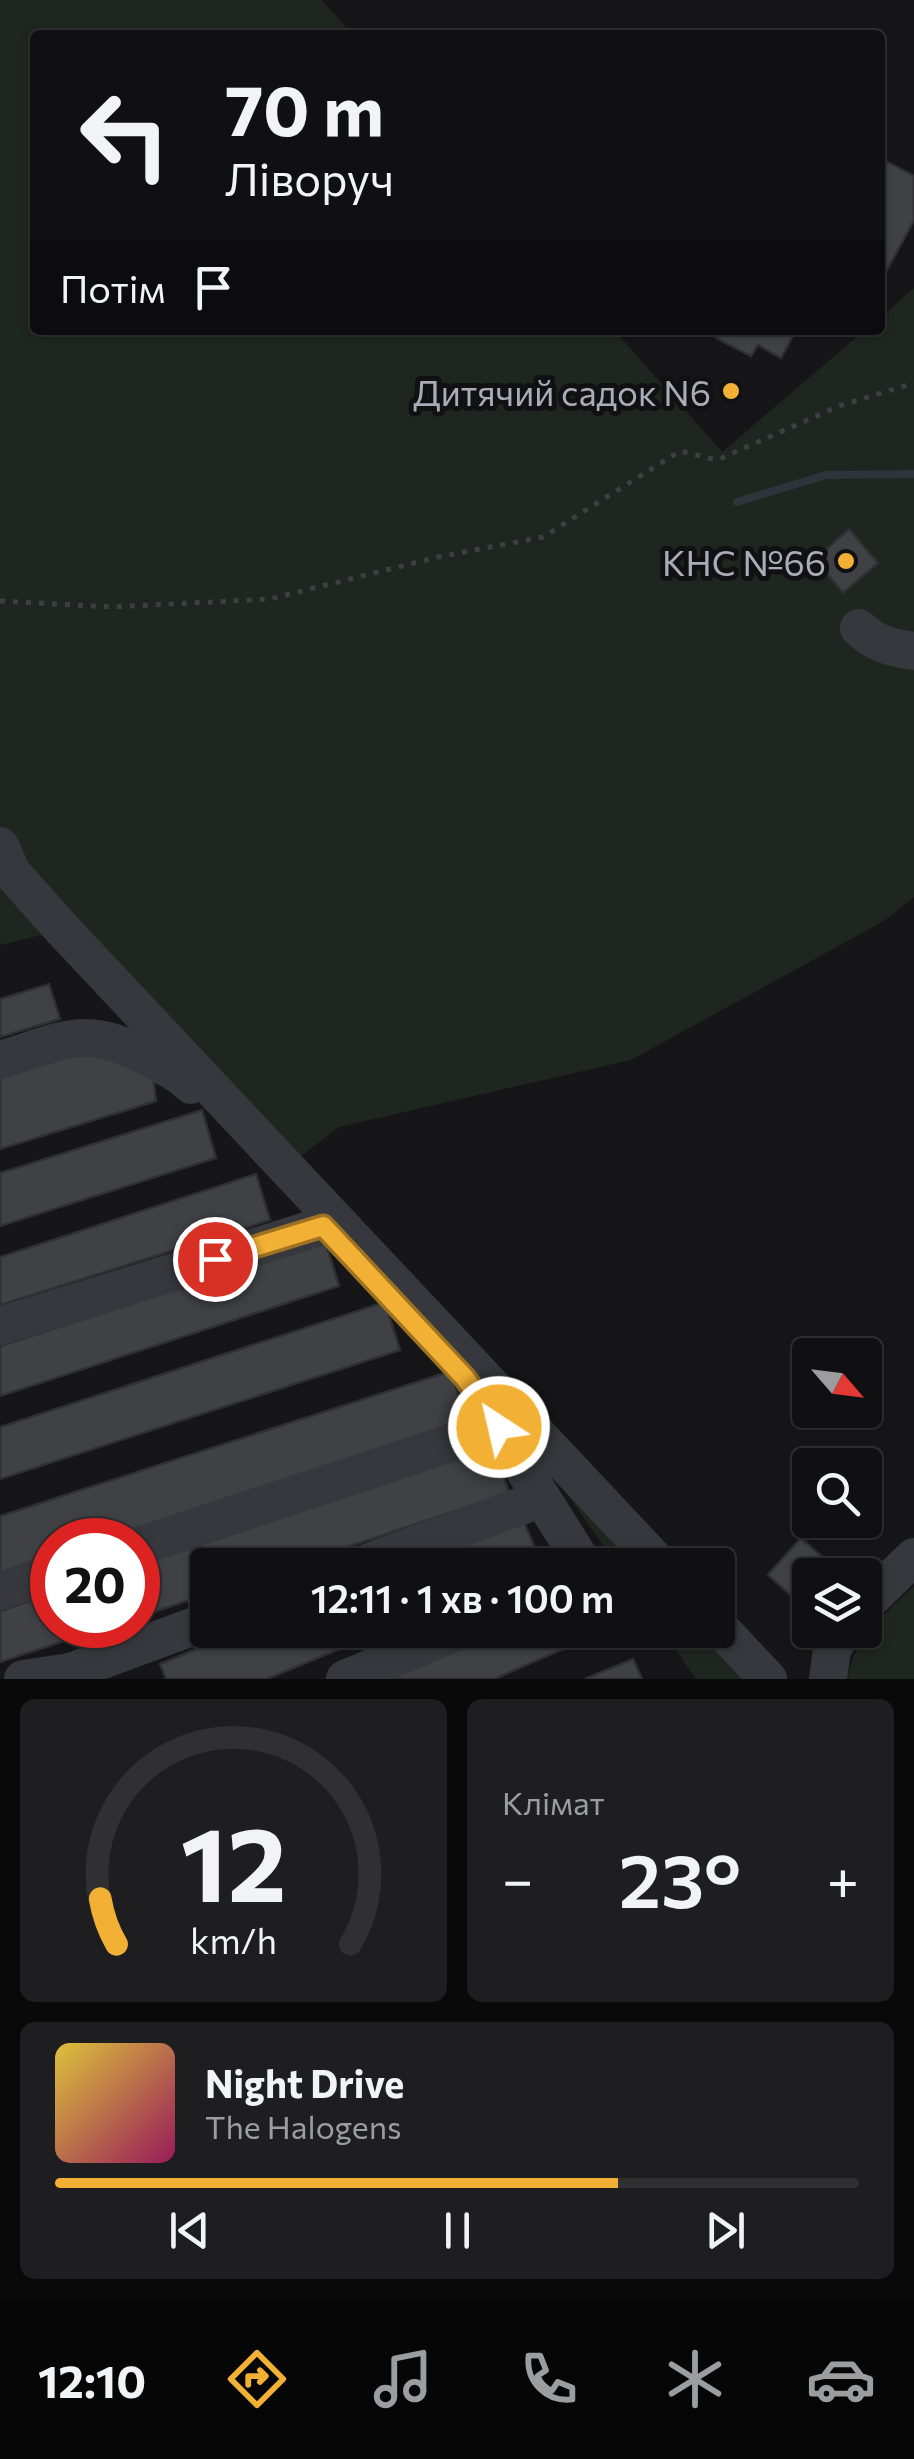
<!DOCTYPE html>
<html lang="uk">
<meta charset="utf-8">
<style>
body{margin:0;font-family:Commissioner,sans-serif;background:#1e1e20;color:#f1f3f6;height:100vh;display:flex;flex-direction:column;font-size:38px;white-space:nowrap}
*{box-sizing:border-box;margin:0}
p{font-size:32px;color:#9c9d9f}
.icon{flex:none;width:55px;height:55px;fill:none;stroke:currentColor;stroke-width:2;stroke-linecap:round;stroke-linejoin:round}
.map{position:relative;height:1679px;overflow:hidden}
.side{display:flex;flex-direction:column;gap:20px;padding:20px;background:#09090a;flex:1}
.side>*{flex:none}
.top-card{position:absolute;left:30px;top:30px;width:855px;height:305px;border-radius:10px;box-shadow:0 2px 8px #0004,0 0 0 2px #303032;background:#101012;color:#f1f3f6;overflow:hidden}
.needle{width:65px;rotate:118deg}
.fabs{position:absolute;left:792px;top:1338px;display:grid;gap:20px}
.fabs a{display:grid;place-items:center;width:90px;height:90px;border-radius:10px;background:#101012;box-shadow:0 2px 8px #0004,0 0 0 2px #303032;font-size:50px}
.speed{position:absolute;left:30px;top:1518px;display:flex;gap:20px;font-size:50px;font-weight:700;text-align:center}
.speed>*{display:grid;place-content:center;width:130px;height:130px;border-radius:50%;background:#101012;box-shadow:0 2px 8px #0004,0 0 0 2px #303032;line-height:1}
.speed .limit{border:15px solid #d22;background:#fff;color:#111}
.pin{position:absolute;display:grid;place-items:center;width:85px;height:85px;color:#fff;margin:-42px;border:5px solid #fff;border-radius:50%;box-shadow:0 2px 10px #0007}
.me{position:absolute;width:110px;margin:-55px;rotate:325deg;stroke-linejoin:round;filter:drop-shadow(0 0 8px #0008)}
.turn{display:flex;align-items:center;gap:35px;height:210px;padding:0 30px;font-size:45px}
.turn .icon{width:130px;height:130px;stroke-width:2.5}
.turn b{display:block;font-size:70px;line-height:85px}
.then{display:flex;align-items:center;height:95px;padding:0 30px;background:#0003;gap:20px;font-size:38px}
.big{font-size:75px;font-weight:600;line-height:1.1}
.side .widget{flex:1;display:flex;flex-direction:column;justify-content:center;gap:15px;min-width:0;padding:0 35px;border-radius:15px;background:#1e1e20}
.side .dial{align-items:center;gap:0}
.dial svg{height:260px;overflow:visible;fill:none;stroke:#303032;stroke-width:7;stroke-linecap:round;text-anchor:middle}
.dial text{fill:#f1f3f6;stroke:none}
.song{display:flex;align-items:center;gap:30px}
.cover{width:120px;height:120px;border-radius:15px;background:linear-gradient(135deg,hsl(50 70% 55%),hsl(330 70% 35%))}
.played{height:10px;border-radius:5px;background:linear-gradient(90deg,#f2b134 70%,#303032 70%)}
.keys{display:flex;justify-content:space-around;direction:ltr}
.heat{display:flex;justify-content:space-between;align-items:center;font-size:55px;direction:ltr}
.side .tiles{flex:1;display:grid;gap:20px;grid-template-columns:1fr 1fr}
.widget:last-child{grid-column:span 2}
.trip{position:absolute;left:190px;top:1548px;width:545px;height:100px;border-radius:10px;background:#101012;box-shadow:0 2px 8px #0004,0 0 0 2px #303032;font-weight:600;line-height:100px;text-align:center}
.dock{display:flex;height:160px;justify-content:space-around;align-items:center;background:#060607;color:#9c9d9f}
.dock .icon{width:70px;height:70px}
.dock .current{color:#f2b134}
.dock b{font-size:45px;color:#f1f3f6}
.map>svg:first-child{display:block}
</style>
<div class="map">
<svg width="914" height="1679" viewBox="0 0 914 1679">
<rect width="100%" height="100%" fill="#161618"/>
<g fill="#1e261f">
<path d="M0,0h322l31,35h-318v295h579l108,122 143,-122h15v-12l34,-30v609l-30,24 -253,139 -292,67 -51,39 -225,-236 -63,15z"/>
<path d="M490,1384l170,181h-43z"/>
<path d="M914,1586v93h-66c5,-41 37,-65 66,-93z"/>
<path d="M662,1630h56l50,49h-72z"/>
</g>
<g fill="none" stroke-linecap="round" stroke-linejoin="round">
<path stroke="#2c353c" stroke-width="8" d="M737,502l89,-27 88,-1"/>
</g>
<g fill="#404145" stroke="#303034" stroke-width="2.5">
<path d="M880,158l34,18v44l-34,63z"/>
<path d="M720,330h76l-15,28 -23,-13 -7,11 -35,-18z"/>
<path d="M849,529l29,34 -35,30 -28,-34z"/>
<path d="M49,984l11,35 -60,18v-38z"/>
<path d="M103,1046l49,22 4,33 -156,48v-71z"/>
<path d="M202,1110l14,48 -216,68v-53z"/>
<path d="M256,1174l14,46 -270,85v-48z"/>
<path d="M325,1241l14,45 -339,110v-50z"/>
<path d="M385,1302l15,48 -400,129v-52z"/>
<path d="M451,1371l17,54 -359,115h-57v18l-52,17v-59z"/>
<path d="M494,1447l15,46 -215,72h-86v29l-70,23v-52z"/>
<path d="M521,1515l21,50h-142z"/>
<path d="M801,1538l29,26 -10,11h-10v12l-13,14 -29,-26z"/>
<path d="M52,1593v32h61l-113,37v-51z"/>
<path d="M243,1630h142l-118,49h-101l-6,-15z"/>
<path d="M485,1630h122l-113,49h-121z"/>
<path d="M633,1659l9,20h-57z"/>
</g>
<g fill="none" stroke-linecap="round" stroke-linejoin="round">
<path stroke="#3d3f44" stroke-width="5" stroke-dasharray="5 8" stroke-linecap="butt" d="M0,601l112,6 158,-8 168,-42 105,-20 137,-86 37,9 122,-54 75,-23"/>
<g stroke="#37383d" stroke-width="38">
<path d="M859,628c17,16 32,20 55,23"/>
<path d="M0,846l12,27 51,57 597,635"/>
<path d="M0,1060c66,-20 86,-37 151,-1 14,8 29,14 40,26"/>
<path d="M0,1326l323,-100"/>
<path d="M479,1398l105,167"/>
<path d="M138,1546l361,-119"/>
<path d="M361,1565l179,-66"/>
<path d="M0,1591l52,-18"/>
<path d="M865,1604l49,-47"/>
<path d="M718,1626l50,53"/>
<path d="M70,1672l138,-51"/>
<path d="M23,1679l47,-7 17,7"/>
<path d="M345,1679l116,-49"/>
<path d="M828,1679l4,-30 12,-19"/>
</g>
</g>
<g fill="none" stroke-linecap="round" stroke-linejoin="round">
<defs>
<path id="route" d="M215,1259l108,-33 142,152 34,49"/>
</defs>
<use href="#route" stroke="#9d7322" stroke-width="25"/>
<use href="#route" stroke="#f2b134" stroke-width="18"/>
</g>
<g fill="#f2b134" stroke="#111113" stroke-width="4">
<circle cx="731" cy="391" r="10"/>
<circle cx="846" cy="561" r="10"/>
</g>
<g text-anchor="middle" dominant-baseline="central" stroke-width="10" stroke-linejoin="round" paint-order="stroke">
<g font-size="35" fill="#a8adb8" stroke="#111113" text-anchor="end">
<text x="711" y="391">Дитячий садок N6</text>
<text x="826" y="561">КНС №66</text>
</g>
</g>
</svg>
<div class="fabs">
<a><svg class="needle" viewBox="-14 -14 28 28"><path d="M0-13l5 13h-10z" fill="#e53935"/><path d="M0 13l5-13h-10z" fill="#9c9d9f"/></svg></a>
<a><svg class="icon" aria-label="search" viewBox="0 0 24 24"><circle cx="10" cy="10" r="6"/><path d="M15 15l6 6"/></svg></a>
<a><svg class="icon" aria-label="layers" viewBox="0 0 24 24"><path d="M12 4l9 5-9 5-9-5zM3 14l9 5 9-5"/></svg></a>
</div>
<div class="speed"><div class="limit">20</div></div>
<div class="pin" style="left:215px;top:1259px;background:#d93025"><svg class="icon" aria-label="arrive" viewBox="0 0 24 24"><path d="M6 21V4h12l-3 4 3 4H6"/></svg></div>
<svg class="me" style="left:499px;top:1427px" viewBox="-20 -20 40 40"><circle r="17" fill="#f2b134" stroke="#fff" stroke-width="3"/><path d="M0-11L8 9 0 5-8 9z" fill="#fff"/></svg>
<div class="trip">12:11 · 1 хв · 100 m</div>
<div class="top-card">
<div class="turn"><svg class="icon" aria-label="left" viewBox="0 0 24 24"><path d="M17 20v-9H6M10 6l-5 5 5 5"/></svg><div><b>70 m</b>Ліворуч</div></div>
<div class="then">Потім<svg class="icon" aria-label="arrive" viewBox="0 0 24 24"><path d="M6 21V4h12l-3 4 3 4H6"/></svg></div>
</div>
</div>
<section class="side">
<div class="tiles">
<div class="widget dial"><svg viewBox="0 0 100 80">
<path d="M14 69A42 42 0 1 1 86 69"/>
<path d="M14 69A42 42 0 0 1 9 55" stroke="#f2b134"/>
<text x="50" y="56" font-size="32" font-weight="700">12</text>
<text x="50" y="72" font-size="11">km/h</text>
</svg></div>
<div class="widget"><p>Клімат</p>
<div class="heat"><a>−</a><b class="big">23°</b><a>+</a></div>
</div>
<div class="widget">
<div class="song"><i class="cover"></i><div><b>Night Drive</b><p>The Halogens</p></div></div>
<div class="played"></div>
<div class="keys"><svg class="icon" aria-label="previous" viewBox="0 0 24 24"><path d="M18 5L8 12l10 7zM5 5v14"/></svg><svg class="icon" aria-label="pause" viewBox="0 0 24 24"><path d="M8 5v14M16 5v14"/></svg><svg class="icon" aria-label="next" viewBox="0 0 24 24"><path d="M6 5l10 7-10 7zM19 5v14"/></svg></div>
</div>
</div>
</section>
<nav class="dock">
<b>12:10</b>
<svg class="icon current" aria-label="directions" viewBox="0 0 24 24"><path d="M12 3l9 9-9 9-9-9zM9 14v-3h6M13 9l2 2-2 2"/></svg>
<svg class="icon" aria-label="music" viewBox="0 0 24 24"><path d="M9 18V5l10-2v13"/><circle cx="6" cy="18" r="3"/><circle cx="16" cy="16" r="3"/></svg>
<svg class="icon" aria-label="phone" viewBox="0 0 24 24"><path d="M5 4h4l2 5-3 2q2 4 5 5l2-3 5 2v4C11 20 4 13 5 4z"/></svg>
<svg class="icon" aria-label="climate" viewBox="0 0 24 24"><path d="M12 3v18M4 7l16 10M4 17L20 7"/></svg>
<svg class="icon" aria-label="car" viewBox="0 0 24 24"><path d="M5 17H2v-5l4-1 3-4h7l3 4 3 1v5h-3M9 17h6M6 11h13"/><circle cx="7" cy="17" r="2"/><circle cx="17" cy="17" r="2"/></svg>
</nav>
